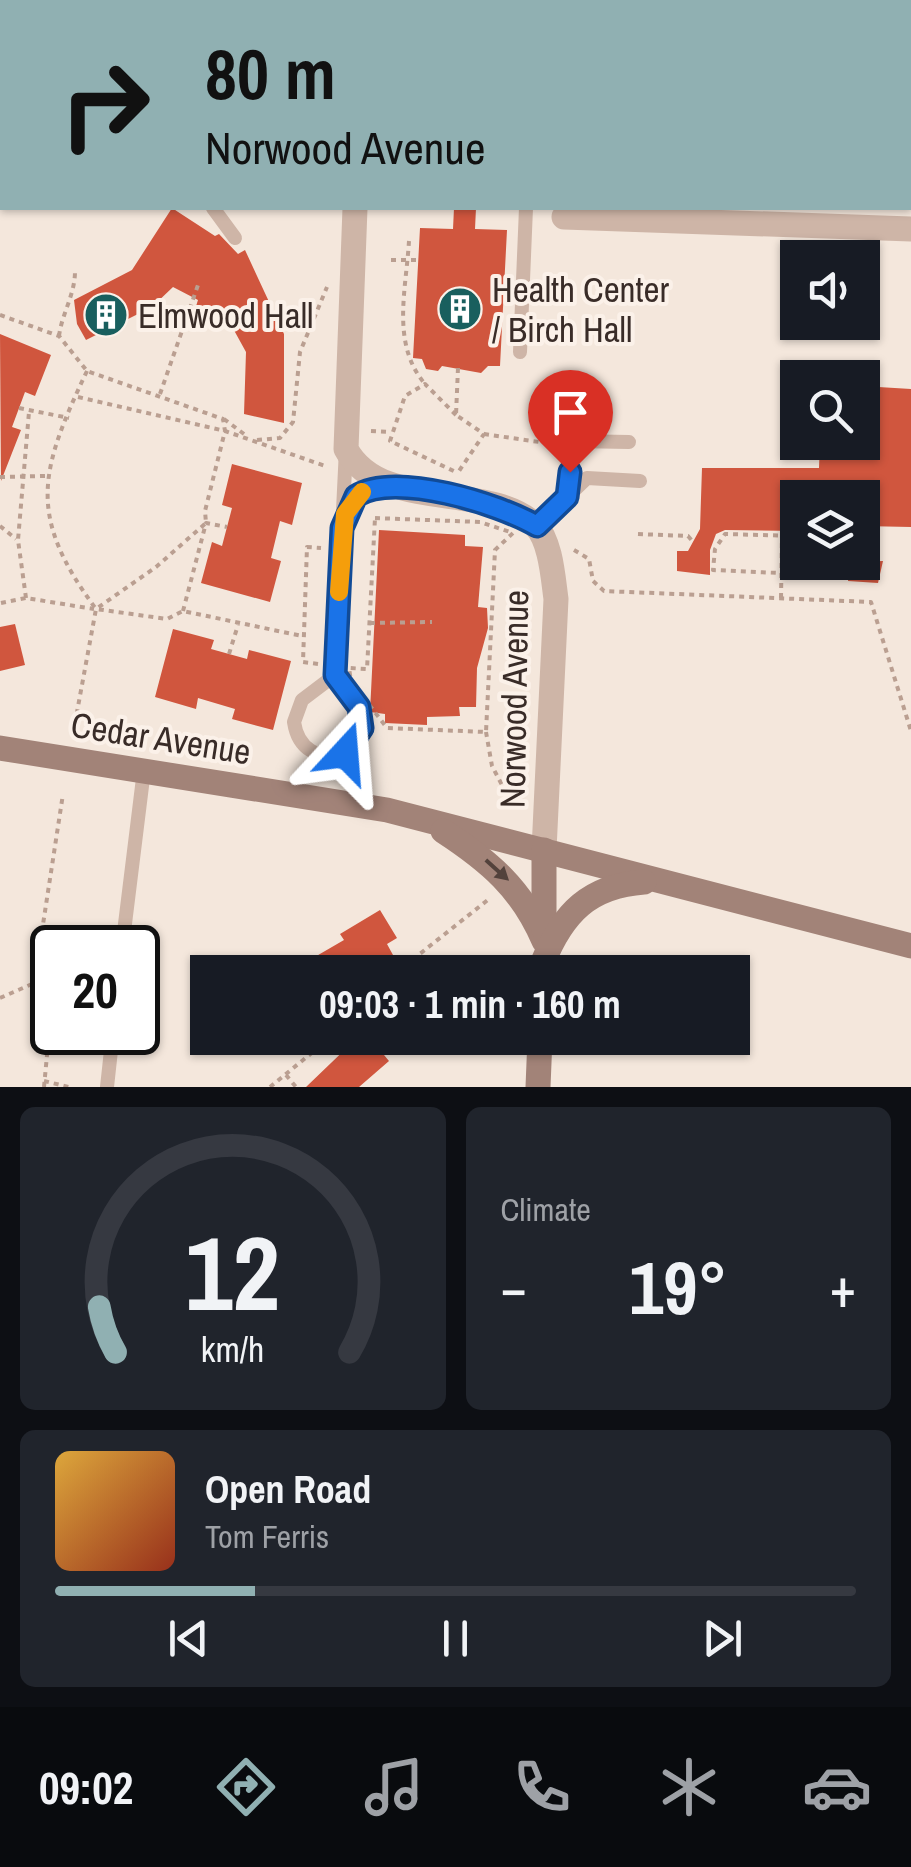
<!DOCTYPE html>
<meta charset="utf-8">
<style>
body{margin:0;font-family:"Archivo Narrow",sans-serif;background:#20242c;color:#f1f3f6;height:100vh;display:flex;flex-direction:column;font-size:38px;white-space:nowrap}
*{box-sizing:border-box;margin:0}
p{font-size:32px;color:#9ea1a6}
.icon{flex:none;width:55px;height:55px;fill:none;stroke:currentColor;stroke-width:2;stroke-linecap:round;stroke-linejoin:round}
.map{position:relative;height:1087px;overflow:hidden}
.side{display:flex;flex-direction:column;gap:20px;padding:20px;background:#0d0f14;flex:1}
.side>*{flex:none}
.guide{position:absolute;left:0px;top:0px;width:912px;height:210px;box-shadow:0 2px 8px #0004;background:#90b0b2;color:#111;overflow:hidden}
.fabs{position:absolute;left:780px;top:240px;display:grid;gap:20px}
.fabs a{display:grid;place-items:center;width:100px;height:100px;border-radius:0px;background:#171b24;box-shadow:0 2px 8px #0004;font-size:50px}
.speed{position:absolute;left:30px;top:925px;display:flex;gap:20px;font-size:50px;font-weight:700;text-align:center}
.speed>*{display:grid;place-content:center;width:130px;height:130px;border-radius:50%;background:#171b24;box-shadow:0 2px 8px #0004;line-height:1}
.speed .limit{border:5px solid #111;border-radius:15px;background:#fff;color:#111}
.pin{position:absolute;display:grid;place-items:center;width:85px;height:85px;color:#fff;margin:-102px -42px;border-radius:50% 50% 50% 0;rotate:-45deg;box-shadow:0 0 10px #0007}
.pin .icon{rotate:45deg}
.me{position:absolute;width:110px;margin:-55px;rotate:19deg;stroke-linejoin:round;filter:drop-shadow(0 0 8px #0008)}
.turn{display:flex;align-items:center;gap:35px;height:210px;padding:0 40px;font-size:45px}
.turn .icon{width:130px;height:130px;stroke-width:2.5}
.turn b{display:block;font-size:70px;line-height:85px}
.big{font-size:75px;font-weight:700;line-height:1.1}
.side .widget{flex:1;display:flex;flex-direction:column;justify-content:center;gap:15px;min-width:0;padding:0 35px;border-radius:15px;background:#20242c}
.side .dial{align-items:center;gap:0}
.dial svg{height:260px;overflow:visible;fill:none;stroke:#363941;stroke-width:7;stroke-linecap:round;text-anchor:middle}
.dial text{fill:#f1f3f6;stroke:none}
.song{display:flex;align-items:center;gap:30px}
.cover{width:120px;height:120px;border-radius:15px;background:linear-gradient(135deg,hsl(40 70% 55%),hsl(10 70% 35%))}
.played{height:10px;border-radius:5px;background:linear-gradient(90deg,#90b0b2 25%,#363941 25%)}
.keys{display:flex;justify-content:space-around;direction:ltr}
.heat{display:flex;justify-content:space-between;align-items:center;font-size:55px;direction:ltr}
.side .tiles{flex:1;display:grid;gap:20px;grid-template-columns:1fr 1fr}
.widget:last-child{grid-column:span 2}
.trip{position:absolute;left:190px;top:955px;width:560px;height:100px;border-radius:0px;background:#171b24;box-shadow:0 2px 8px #0004;font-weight:700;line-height:100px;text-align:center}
.dock{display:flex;height:160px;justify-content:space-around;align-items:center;background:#090b0e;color:#9ea1a6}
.dock .icon{width:70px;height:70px}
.dock .active{color:#90b0b2}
.dock b{font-size:45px;color:#f1f3f6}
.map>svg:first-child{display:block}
</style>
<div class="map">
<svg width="911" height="1087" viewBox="0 0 911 1087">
<rect width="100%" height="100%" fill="#f4e7dc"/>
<g fill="#d0563e">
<path d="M172,208l43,28 4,-2 19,20 7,-4 39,84v89l-40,-9 2,-62 -16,-29 -39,-1 7,-22 -25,-13 -21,20 -66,33 -9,-16 -3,-24 58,-30z"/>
<path d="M454,208h22l-1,21 32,1 -7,136h-12l-7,7 -39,-7 -4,5 -12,-2 -4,-10 -9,-1 7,-130 33,1z"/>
<path d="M0,334l51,21 -16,41 -10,-4 -13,35 9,3 -20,51z"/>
<path d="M862,386l49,3v138l-49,-1v-28h-64v33l-73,-1 -9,4 -6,16v25l-33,-4v-20h11l12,-22 2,-61h117l1,-26h42z"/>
<path d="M232,464l70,19 -10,42 -12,-4 -9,37 10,3 -11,41 -69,-19 11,-41 10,4 10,-38 -10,-3z"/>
<path d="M379,530l86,5v11l18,1 -5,60 9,1 1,20 -11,40 -1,39h-17l1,9 -33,1v8l-42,-2v-9l-15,-2z"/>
<path d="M883,561l-5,22 -30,-2 2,-19z"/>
<path d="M15,624l10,41 -25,6v-44z"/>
<path d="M173,629l41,11 -3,9 36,10 2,-9 42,11 -18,69 -41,-11 3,-10 -37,-11 -2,11 -41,-12z"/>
<path d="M380,910l17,28 -10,6 6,11 -28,17h-43l-9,-14 31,-18 -4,-6z"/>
<path d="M357,1038h46l-19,17 5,6 -30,26h-53z"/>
</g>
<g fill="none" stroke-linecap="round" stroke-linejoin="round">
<g stroke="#ba9f91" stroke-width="4" stroke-dasharray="5 5" stroke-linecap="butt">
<path d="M409,241c-3,50 -18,103 16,143"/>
<path d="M391,260h28"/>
<path d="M0,315l59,21 28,35 136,48 2,12 -20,80 1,12 -50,44 -60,42 -19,103"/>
<path d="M59,336c3,-23 16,-41 16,-65"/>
<path d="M458,368l-2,47 28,19 -25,37"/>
<path d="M87,371c-48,101 -60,145 9,238l71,10 16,-8 119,25"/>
<path d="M160,394l38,-109"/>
<path d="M78,397l147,34 103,36"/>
<path d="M19,408l50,10"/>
<path d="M456,415l-31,-31 -20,12 -15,45 68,32"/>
<path d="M224,419l24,18"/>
<path d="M371,431l20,1"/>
<path d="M484,434l69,10"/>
<path d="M257,440l23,-2 13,-16 7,-70 27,-65"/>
<path d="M0,477l45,-1"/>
<path d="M375,518l105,4 33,11 -18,17 -9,182 -99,-4 -36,-47 -2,-13 18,1z"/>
<path d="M0,526l16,13"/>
<path d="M638,534l50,2 6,7"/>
<path d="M798,536l-73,-2 -10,15 -2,21 132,6 1,-14"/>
<path d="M574,550l15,9 4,22 11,10 267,11 40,129"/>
<path d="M26,598l-8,-58 11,-128"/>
<path d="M781,598l1,-63"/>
<path d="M1,603l25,-5 68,11"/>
<path d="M183,611l23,-88 21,4"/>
<path d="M370,623l62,-1"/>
<path d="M229,654l9,-29"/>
<path d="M318,664l-15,-2 4,-115 14,1"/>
<path d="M486,732l6,34 20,38"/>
<path d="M397,972l92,-73"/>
<path d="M0,998l32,-14"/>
<path d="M286,1075l10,12"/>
<path d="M44,1081l25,6"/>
<path d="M44,1087l7,-74 -17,-30 29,-189"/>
<path d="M270,1087l60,-49"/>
</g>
<g stroke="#ceb5a7" stroke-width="14">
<path d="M307,0l45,2"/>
<path d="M363,2v-2"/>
<path d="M484,2v-2"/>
<path d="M213,208l22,30"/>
<path d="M520,352l6,-144"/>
<path d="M567,497l6,-56 56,1"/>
<path d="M344,516l12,-20 32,-12"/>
<path d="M537,526l50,-48 53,3"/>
<path d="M335,675l24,32 3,21 -17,25c-27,8 -47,-4 -51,-31l8,-22z"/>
<path d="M335,675l11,-226"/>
<path d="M122,948l22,-178"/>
<path d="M107,1087l6,-55"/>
</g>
<g stroke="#ceb5a7" stroke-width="25">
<path d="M355,208l-9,241c34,64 143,32 189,76 16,16 18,53 21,74l-12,251"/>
<path d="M564,217l347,12"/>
</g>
<g stroke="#a28378" stroke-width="25">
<path d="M0,748l387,62 524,136"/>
<path d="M443,831c46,30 79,58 101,110"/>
<path d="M544,930v-80"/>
<path d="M543,962c20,-49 46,-76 101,-80"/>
<path d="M538,1087l2,-49"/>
</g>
</g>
<defs><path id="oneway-solid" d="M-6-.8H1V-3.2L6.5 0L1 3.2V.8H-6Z" transform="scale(2.5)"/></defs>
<use fill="#53423c" href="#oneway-solid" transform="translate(497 870) rotate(42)"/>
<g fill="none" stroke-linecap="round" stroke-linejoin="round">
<defs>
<path id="route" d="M345,753l17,-25 -3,-21 -24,-32 7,-147 14,-32c39,-25 143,8 181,30l30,-29 3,-25"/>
</defs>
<use href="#route" stroke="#114b97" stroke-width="25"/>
<use href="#route" stroke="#1a73e8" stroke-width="18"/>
<path stroke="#f59e0b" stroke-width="18" d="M339,592l6,-78 17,-22"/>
</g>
<defs>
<symbol id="building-disc" viewBox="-11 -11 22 22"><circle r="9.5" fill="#195f5e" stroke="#fbf1e9"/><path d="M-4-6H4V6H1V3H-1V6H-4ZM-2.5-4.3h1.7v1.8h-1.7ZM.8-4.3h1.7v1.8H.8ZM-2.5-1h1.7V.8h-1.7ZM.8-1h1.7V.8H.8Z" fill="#fff"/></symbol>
</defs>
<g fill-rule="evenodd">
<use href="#building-disc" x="435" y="284" width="50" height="50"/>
<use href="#building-disc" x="81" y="290" width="50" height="50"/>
</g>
<g text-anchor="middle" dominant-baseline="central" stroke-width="8" stroke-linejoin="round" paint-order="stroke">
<g font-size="35" fill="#392c28" stroke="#fbf1e9" text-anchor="start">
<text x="492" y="289">Health Center<tspan x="492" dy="40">/ Birch Hall</tspan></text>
<text x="138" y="315">Elmwood Hall</text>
</g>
<g font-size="35" fill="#392c28" stroke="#fbf1e9">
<text transform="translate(514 699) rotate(-89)">Norwood Avenue</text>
<text transform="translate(161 738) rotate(9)">Cedar Avenue</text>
</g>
</g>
</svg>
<div class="fabs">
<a><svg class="icon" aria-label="sound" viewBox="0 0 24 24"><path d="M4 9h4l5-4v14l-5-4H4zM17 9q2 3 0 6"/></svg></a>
<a><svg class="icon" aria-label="search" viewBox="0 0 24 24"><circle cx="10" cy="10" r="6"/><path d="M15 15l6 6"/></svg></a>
<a><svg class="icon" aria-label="layers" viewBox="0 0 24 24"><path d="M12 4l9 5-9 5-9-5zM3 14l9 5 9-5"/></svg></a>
</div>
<div class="speed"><div class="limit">20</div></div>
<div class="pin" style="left:570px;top:472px;background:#d93025"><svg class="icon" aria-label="arrive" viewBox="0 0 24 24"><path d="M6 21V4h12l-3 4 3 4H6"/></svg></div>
<svg class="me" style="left:345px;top:753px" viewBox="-20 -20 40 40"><path d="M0-17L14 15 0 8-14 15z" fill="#1a73e8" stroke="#fff" stroke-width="4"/></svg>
<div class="trip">09:03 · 1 min · 160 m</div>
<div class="guide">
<div class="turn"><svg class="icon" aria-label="right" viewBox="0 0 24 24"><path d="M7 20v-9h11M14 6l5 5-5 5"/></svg><div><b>80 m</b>Norwood Avenue</div></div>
</div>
</div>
<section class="side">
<div class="tiles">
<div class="widget dial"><svg viewBox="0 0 100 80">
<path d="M14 69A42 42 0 1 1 86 69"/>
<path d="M14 69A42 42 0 0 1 9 55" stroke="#90b0b2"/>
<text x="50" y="56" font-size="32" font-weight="700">12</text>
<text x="50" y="72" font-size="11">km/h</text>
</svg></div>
<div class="widget"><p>Climate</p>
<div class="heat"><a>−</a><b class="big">19°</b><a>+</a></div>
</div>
<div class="widget">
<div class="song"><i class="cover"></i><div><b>Open Road</b><p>Tom Ferris</p></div></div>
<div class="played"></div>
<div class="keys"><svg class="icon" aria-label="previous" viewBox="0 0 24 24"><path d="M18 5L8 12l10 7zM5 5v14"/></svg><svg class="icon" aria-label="pause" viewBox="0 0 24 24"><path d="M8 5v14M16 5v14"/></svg><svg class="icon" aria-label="next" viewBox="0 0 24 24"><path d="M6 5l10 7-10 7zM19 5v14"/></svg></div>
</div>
</div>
</section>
<nav class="dock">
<b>09:02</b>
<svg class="icon active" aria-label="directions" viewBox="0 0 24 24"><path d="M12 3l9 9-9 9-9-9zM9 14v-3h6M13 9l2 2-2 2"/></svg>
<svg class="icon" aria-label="music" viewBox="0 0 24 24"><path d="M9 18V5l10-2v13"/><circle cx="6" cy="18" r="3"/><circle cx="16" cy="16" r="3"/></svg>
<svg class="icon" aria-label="phone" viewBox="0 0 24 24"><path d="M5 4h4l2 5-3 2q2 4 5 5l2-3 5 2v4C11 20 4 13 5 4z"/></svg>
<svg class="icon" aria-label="climate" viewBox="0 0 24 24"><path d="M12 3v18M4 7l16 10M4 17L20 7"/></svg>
<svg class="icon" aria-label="car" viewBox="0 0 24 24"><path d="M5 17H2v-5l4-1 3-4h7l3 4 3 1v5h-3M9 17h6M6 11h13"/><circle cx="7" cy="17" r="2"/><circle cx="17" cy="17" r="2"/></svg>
</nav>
